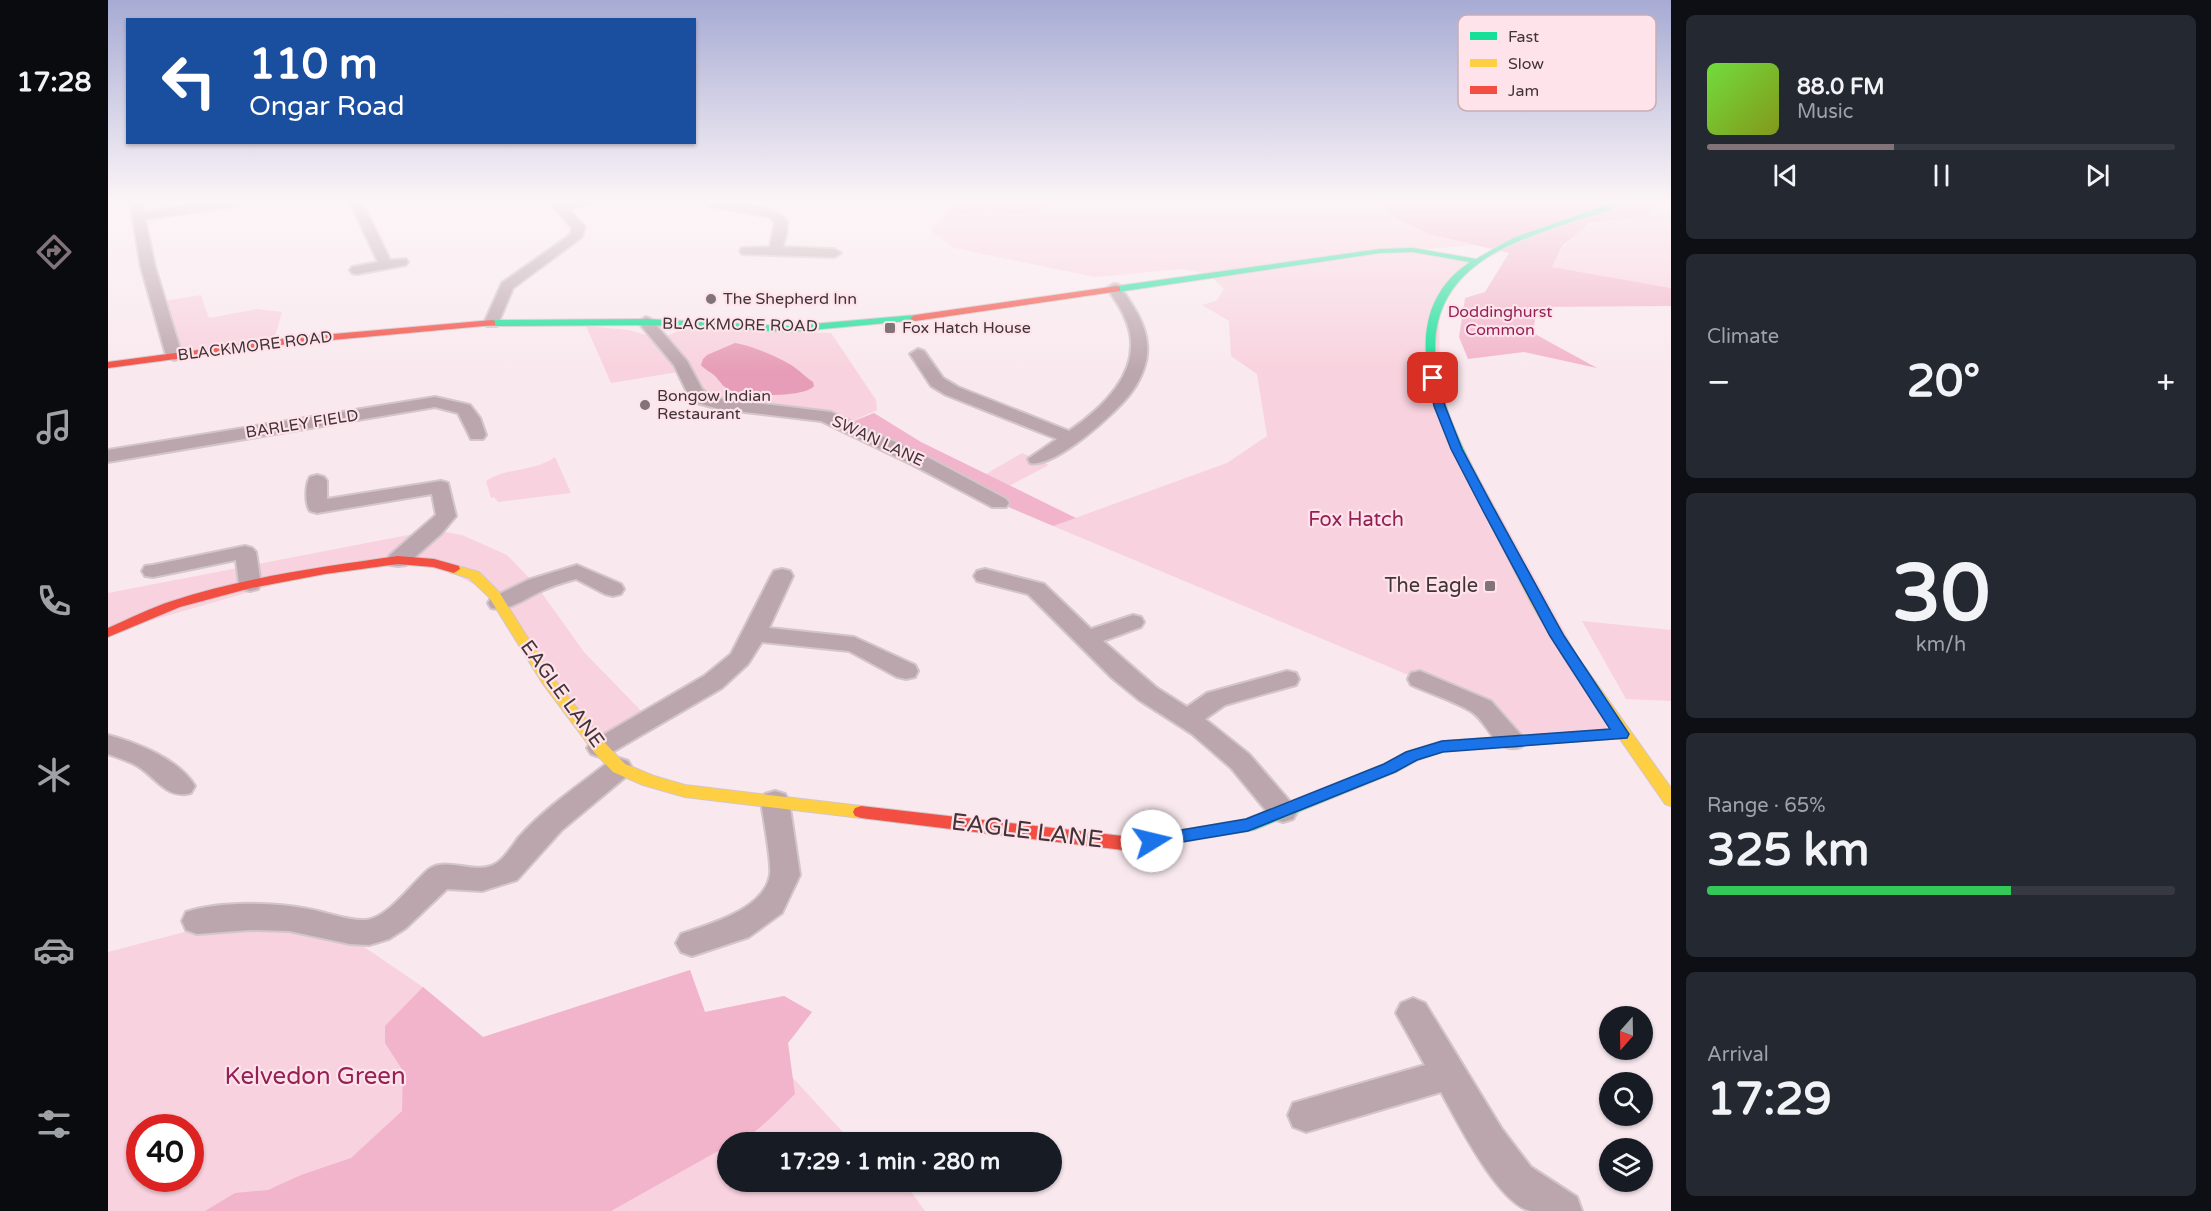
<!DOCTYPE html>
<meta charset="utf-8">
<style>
body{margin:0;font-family:"Varela Round",sans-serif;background:#242831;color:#f1f3f6;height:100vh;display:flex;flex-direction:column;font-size:22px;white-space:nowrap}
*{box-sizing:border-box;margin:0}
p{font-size:20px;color:#9ea1a6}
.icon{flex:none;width:33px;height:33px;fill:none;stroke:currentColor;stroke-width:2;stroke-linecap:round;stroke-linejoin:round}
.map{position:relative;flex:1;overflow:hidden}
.details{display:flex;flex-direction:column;gap:15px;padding:15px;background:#0d0f14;width:540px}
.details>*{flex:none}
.banner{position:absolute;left:18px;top:18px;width:570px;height:126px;border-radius:0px;box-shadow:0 2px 4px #0004;background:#1a4fa0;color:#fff;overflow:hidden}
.needle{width:39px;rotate:200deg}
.buttons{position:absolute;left:1491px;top:1006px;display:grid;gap:12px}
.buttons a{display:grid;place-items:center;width:54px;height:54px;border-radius:50%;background:#171b24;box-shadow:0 2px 4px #0004;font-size:30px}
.speed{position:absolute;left:18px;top:1114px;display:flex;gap:12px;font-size:30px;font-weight:700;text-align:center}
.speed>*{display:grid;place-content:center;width:78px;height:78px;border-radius:50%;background:#171b24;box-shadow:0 2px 4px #0004;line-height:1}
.speed .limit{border:9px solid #d22;background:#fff;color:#111}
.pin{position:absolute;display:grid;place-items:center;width:51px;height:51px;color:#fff;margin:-26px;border-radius:12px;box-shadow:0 3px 9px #0006}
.me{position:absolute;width:66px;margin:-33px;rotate:81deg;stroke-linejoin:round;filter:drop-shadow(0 0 4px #0008)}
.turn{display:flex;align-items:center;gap:21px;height:126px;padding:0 24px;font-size:27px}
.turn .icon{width:78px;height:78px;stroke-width:2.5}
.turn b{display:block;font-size:42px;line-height:51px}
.big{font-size:45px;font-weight:800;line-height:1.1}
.details .tile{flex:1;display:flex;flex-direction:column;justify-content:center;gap:9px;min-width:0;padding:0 21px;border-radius:9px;background:#242831}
.details .dial{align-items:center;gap:0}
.dial b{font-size:78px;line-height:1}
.song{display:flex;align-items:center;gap:18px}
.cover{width:72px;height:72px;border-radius:9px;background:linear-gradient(135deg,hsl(100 70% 55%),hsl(70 70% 35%))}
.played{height:6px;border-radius:3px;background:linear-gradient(90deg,#817378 40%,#363941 40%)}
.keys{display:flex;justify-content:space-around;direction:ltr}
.heat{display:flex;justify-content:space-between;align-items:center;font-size:33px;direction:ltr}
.charge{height:9px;border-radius:4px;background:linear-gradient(90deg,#34c759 65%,#363941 0)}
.trip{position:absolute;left:609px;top:1132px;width:345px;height:60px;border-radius:30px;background:#171b24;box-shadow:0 2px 4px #0004;font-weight:800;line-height:60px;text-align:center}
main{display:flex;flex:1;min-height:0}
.dock{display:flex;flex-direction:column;width:108px;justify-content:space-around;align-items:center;background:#090b0e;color:#9ea1a6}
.dock .icon{width:42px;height:42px}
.dock .current{color:#817378}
.dock b{font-size:27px;color:#f1f3f6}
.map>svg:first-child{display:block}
</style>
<main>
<nav class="dock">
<b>17:28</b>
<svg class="icon current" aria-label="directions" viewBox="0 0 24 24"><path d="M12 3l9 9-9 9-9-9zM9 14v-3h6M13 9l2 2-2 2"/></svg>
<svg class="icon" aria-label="music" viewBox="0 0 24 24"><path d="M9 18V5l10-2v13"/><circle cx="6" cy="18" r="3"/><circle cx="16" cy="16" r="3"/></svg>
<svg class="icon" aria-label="phone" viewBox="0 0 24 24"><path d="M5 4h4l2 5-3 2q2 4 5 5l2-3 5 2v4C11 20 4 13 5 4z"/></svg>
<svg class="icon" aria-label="climate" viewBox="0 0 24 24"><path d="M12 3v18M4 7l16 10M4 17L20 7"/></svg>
<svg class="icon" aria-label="car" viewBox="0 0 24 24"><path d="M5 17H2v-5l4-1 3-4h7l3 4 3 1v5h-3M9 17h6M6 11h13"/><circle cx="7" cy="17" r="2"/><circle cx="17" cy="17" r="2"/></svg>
<svg class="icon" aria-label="filters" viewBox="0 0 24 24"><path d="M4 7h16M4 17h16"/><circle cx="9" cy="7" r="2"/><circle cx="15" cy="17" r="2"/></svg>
</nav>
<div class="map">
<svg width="1563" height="1211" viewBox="0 0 1563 1211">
<rect width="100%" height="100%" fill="#f9e9ee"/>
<g fill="#f8d2de" fill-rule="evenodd">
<path d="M947,202h323c28,30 60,34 98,43l-59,5 59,11 -37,35 1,110 181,328 -109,7 -56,-46 -403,-169 174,-63 40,-27 -10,-62 -26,-18 -2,-35 -27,-16 14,-4 8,-12 -15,-15 -27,-5 -87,8 -141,-29 -24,-18 15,-16 13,1 30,-5 15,5 36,-4z"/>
<path d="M1550,202h13v86l-119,-21c24,-49 47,-45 96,-52z"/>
<path d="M93,295l8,23 48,-9 25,3 -9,31 -99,12 -16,-53z"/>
<path d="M478,326l43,4 31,9 23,-10 148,4 45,67 1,10 -33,15 -135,-24 -25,-30 -73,12z"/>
<path d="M914,453l27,12 -40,21 -23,-12z"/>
<path d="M447,457l16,36 -73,9 -4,-5 -3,1 -5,-17c21,-14 49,-9 69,-24z"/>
<path d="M326,530l28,5 45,20 29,30 48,67 65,67 -49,29 -106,-153 -60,-32 -109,7 -217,63v-40z"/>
<path d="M1474,621l89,9v71l-45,-2z"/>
<path d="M149,922l88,12 78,53 60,50 207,-67 15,42 79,-16 28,16 -24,31 4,34 61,66h-125v39h171l13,11 13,18h-817v-259l84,-22zM32,1128h50v51h-50z"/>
</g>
<g fill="#f2b4ca">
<path d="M826,202h121l-16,9 -36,4 -15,-5 -30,5 -13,-1 6,-7 -18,-3z"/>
<path d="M1270,202h280l-10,13 -58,8 -27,22 -11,22 119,21v18l-134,1 -4,26 64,35 -73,-16 -56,7 -9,-22 6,-39 20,-6 24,-39 -80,-19 -35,-16z"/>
<path d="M766,413l47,29 155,76 -23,8 -54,-23 -155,-78z"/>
<path d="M582,970l15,42 79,-16 28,16 -24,31 7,51c-16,15 -45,49 -67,49l-1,3 -116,65h-406l30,-18 33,-3 33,-15 50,-17 51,-47 1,-40 -18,-28v-17l38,-39 60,50z"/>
</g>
<path fill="#e79db7" d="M627,343c15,2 52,17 63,27 5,4 9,8 15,12l1,4c-10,12 -67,10 -82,5 -9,-3 -11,-9 -17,-15 -4,-4 -10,-6 -14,-11l2,-6 4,-4z"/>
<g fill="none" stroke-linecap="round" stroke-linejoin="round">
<defs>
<g id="street">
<path d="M22,202h12l2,10 65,-10h33l-6,4 -91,13 10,48 27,88 -2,3 -6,2 -8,-5 -25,-88z"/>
<path d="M242,202h12l28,58 16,-1 2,3 -2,3 -49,9 -5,-1 -2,-3 2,-3 26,-5z"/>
<path d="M441,202h44l-24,7 16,18 -3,10 -69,51 -16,38h-10l-3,-3 18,-40 68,-48 2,-7z"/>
<path d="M595,202c24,0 69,0 84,19v10l-4,16 51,2 7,4 -7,4 -92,-3 -2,-3 2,-3 28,-1 5,-25 -5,-5 -61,-11z"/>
<path d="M1006,284l5,1c12,18 26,36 28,58 2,16 -5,34 -14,47 -14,21 -79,79 -103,73l-2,-4 29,-20 -111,-44 -15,-9 -21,-32 8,-5 6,2 19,27 15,9 111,44c38,-26 79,-66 55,-115 -4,-10 -11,-19 -17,-28z"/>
<path d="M538,317l5,2 36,42 15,28 7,6 12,4 110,13 96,45 79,42 3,4 -3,4h-14l-79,-42 -92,-44 -102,-12 -22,-6 -10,-11 -13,-27 -36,-43z"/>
<path d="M327,397l35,8 10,13 6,17 -3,4h-12l-13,-26 -23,-6 -327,55v-12z"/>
<path d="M209,475l7,2 3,4v18l114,-18 7,2 8,33 -15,18 -35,31 -8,1 -8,-1 -3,-5 3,-5 46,-40 -4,-21 -115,19 -7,-2c-5,-7 -5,-26 0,-34z"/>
<path d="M137,546l7,2 4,4 5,32 -3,5 -8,2 -8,-2 -3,-5 -3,-24 -83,17 -8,-1 -3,-5 3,-5 8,-1z"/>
<path d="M469,565l44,19 3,5 -3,5 -8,2 -8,-2 -29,-15c-11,3 -22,6 -32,11 -17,7 -34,22 -53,18l-3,-5 3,-5 37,-18z"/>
<path d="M674,569l8,2 3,5 -24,52 85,9 61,28 3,6 -3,6 -9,2 -9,-2 -48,-26 -87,-9 -14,22 -26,24 -113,66 -9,3 -9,-3 -4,-6 4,-6 113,-66 27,-22 40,-78 3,-5z"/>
<path d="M877,569l59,15 47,45 42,-14 8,2 3,5 -3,5 -38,14 54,47 30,19 20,-14 80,-22 9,2 3,6 -3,6 -71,20 -20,14 44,35 44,51 4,7 -4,7 -10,3 -10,-3 -42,-51 -39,-34 -53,-34 -27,-22 -84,-84 -51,-13 -3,-5 3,-5z"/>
<path d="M1312,671l71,30 30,34 4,6 -4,6c-27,8 -31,-23 -49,-35 -18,-11 -41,-18 -61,-27l-3,-6 3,-6z"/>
<path d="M0,735c29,8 71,24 87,51l-4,7c-23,7 -35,-15 -52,-26 -9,-6 -21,-9 -31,-13z"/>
<path d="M511,758l9,3 4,7 -4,7 -66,55 -45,50 -35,11 -35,-2 -41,39 -17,11 -20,6 -19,-1 -61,-13 -39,-1 -53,4 -11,-4 -4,-9 4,-9c33,-11 88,-10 122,-3 19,3 38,12 58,11 22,-2 46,-37 63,-51 16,-12 43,4 62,-3 12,-4 20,-19 28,-29 26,-29 60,-52 91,-76z"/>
<path d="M667,791l10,3 4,7 11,74 -18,38 -33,24 -57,19 -11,-4 -5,-9 5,-9c28,-10 83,-24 89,-59 2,-12 -7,-59 -9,-74l4,-7z"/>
<path d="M1305,998l12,5 77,126 29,38 46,30 5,14c-16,0 -35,0 -51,0 -33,-7 -74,-90 -90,-119l-135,40 -13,-5 -5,-12 5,-12 132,-38 -29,-52 5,-10z"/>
</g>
<g id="fast">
<path d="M1506,202h9c-12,11 -30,13 -46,18 -20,7 -41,14 -60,22 -138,58 -71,178 -19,273l-6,4 -6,-4c-37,-71 -106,-193 -16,-253l-57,-10 -33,1 -263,39 -4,-3 4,-3 263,-37 33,-1 63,11 37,-21z"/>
<path d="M807,315l3,1v4l-128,12 -144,-7 -154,1 -5,-3 5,-3 154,-1 144,7z"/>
<path d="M1513,729l5,1 3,4 -3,4 -183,13 -25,9 -22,12 -142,58 -66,11 -6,-1 -3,-5 3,-5 6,-1 58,-10 138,-55 22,-12 36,-11z"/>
</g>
<g id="slow">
<path d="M1384,511l6,4 49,92 30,49 94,132v18l-6,-2 -101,-146 -31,-51 -47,-92z"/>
<path d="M346,565l25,7 20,20 54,86 53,66 19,20 29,12 31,9 176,21 6,2 2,4 -2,4 -6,2 -176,-21 -42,-12 -30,-13 -19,-20 -51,-68 -54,-87 -20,-19 -20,-6 -1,-3z"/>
</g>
<g id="jam">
<path d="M1009,286l3,1v4l-205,30 -5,-3 5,-3z"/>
<path d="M384,320l3,1v4l-207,19 -180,24v-6l180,-24z"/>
<path d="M290,556l36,3 25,7 1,3 -6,4 -21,-6 -35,-3 -73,10 -74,14 -71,19 -72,30v-9c21,-9 42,-20 64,-27 73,-24 150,-34 226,-45z"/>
<path d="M753,806l270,31 57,-8 6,1 3,5 -3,5 -6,1 -57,10 -270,-33 -6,-2 -2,-4 2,-4z"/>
</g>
</defs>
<use href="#street" stroke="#d3c6ca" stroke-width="4"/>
<use href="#fast" stroke="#d3c6ca" stroke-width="2"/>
<use href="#slow" stroke="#d3c6ca" stroke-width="2"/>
<use href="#jam" stroke="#d3c6ca" stroke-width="2"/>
<use href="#street" fill="#bca6ad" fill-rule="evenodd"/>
<use href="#fast" fill="#16e098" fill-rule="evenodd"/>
<use href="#slow" fill="#ffcf43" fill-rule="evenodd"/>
<use href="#jam" fill="#f24e42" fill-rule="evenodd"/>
</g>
<linearGradient id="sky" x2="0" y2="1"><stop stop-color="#a7abd4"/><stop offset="0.54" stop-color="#fcf5f7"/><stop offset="1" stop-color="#fcf5f7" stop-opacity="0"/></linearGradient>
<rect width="1563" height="372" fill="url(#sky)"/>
<path fill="#1a73e8" stroke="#114b97" stroke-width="1.5" d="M1325,375l5,3 7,28 17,43 31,58 71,129 65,98 -2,4 -184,14 -26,8 -22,12 -147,59 -96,16 -6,-2 -3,-4 3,-5 100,-17 138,-55 22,-12 36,-11 168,-12 -60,-93 -69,-129 -30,-58 -17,-43 -6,-28z"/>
<g fill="#817378" stroke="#ffe3eb" stroke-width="2">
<circle cx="603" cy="299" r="6"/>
<rect x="776" y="322" width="12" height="12" rx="3"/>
<circle cx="537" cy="405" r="6"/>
<rect x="1376" y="580" width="12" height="12" rx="3"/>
</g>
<g text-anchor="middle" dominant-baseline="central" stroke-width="4.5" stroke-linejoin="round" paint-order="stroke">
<g font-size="16" fill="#413438" stroke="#ffe3eb" text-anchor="start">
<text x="615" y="299">The Shepherd Inn</text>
<text x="794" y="328">Fox Hatch House</text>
<text x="549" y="396">Bongow Indian<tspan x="549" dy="18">Restaurant</tspan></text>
</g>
<g font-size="16" fill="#942055" stroke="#ffe3eb">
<text x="1392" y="312">Doddinghurst<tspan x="1392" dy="18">Common</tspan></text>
</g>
<g font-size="16" fill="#413438" stroke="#ffe3eb">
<text transform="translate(632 325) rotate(1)">BLACKMORE ROAD</text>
<text transform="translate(147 346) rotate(-7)">BLACKMORE ROAD</text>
<text transform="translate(194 424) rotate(-9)">BARLEY FIELD</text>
<text transform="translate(770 441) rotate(25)">SWAN LANE</text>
</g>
<g font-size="20" fill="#942055" stroke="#ffe3eb">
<text x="1248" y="520">Fox Hatch</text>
</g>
<g font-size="20" fill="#413438" stroke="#ffe3eb" text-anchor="end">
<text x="1370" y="586">The Eagle</text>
</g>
<g font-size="20" fill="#413438" stroke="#ffe3eb">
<text transform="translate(454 694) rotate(54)">EAGLE LANE</text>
</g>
<g font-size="24" fill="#413438" stroke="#ffe3eb">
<text transform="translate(919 831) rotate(7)">EAGLE LANE</text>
</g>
<g font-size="24" fill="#942055" stroke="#ffe3eb">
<text x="207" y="1076">Kelvedon Green</text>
</g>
</g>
<rect x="1350" y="15" width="198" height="96" rx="9" fill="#ffe3eb" stroke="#c6aeb5" stroke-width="1.5"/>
<rect x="1362" y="32" width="27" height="8" fill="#16e098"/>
<rect x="1362" y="59" width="27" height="8" fill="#ffcf43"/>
<rect x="1362" y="86" width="27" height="8" fill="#f24e42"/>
<g font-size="16" fill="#413438">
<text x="1400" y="42">Fast</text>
<text x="1400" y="69">Slow</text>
<text x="1400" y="96">Jam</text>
</g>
</svg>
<div class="buttons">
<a><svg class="needle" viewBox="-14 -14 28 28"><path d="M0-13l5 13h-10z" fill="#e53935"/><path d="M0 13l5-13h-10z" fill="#9ea1a6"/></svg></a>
<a><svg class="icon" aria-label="search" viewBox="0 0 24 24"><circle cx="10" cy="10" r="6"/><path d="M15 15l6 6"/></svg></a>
<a><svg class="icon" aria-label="layers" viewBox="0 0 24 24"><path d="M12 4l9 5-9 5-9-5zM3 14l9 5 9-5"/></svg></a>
</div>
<div class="speed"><div class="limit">40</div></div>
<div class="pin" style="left:1325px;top:378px;background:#d93025"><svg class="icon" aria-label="arrive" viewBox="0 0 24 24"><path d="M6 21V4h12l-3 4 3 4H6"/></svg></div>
<svg class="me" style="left:1044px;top:841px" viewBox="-20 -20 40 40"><circle r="19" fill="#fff"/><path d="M0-13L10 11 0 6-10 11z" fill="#1a73e8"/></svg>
<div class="trip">17:29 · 1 min · 280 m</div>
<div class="banner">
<div class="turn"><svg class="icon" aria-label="left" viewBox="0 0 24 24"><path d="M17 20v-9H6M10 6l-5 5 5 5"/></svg><div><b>110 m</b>Ongar Road</div></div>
</div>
</div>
<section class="details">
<div class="tile">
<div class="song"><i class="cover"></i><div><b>88.0 FM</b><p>Music</p></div></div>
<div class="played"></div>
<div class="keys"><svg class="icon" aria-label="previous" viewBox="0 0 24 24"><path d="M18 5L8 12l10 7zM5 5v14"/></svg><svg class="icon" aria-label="pause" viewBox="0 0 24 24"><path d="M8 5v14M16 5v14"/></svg><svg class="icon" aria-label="next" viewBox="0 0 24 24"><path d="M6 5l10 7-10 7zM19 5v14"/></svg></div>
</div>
<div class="tile"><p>Climate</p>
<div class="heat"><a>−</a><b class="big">20°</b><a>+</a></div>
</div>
<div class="tile dial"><b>30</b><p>km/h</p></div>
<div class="tile"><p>Range · 65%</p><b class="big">325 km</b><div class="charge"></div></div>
<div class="tile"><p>Arrival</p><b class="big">17:29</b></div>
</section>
</main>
